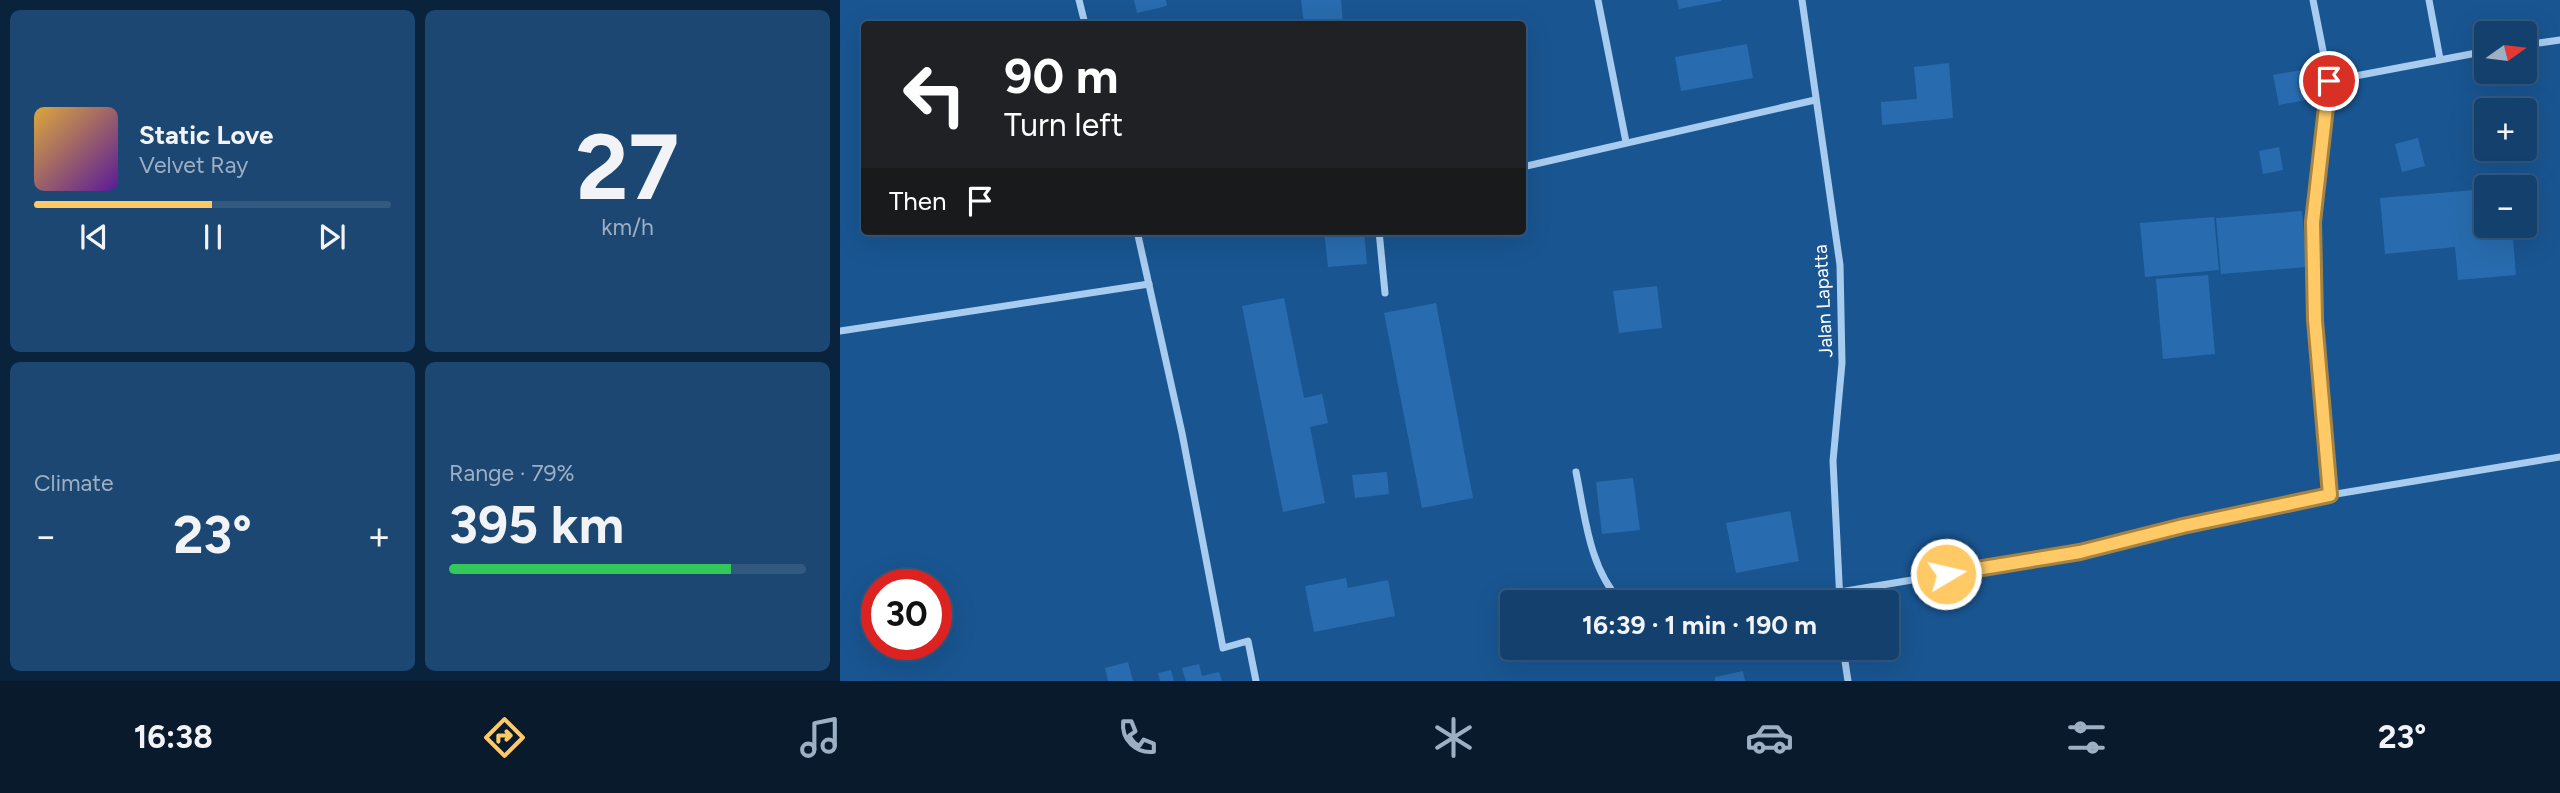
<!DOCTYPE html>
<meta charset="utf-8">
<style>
body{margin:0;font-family:Figtree,sans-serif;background:#1c4772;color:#f1f3f6;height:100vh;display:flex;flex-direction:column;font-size:26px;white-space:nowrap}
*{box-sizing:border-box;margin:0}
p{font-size:23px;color:#9dafc2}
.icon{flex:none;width:38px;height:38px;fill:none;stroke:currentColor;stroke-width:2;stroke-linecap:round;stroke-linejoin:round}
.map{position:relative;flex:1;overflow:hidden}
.drawer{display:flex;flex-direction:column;gap:10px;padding:10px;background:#0a233c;width:840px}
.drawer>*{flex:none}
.guide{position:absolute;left:21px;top:21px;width:665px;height:214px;border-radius:7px;box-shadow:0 7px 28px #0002,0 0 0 2px #325980;background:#202124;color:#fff;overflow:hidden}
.needle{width:46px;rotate:76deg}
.controls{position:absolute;left:1634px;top:21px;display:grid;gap:14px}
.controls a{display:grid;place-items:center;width:63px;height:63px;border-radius:7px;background:#13406d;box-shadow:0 7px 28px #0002,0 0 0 2px #325980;font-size:35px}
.speed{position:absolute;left:21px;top:569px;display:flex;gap:14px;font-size:35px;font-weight:700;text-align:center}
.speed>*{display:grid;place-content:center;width:91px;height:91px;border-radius:50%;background:#13406d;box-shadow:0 7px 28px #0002,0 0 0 2px #325980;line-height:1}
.speed .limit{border:10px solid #d22;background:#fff;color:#111}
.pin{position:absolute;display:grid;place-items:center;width:60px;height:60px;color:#fff;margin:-30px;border:4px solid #fff;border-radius:50%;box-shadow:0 2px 7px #0007}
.me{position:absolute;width:77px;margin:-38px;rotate:81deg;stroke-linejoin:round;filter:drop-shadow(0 0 5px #0008)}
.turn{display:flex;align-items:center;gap:24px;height:147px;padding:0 28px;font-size:32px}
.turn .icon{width:91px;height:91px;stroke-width:2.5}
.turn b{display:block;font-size:49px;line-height:60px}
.then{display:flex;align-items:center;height:66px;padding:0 28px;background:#0003;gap:14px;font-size:26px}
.big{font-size:52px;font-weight:700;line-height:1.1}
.drawer .tile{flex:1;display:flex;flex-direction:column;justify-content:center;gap:10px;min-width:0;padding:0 24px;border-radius:10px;background:#1c4772}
.drawer .dial{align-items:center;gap:0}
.dial b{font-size:91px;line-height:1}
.song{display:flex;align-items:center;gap:21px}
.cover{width:84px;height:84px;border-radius:10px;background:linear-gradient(135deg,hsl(40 70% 55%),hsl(270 70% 35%))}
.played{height:7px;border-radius:4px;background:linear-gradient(90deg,#ffca66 50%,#325980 50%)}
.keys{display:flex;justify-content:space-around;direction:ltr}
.heat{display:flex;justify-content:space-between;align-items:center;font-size:38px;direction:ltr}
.charge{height:10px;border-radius:5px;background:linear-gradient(90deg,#34c759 79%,#325980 0)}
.drawer .tiles{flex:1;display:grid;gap:10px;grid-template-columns:repeat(2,1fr)}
.trip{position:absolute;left:660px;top:590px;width:399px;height:70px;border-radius:7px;background:#13406d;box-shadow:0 7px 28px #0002,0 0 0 2px #325980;font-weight:700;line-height:70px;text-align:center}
.menu{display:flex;height:112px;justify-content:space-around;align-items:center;background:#081a2c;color:#9dafc2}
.menu .icon{width:49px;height:49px}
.menu .current{color:#ffca66}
.menu b{font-size:32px;color:#f1f3f6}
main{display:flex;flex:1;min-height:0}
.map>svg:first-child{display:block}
</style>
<main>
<section class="drawer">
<div class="tiles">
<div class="tile">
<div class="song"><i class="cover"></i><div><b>Static Love</b><p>Velvet Ray</p></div></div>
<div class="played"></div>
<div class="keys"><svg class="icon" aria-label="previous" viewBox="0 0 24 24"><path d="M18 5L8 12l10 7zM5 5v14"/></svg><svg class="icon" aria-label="pause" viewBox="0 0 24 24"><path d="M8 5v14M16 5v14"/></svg><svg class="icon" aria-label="next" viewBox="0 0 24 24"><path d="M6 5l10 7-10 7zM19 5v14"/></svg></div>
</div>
<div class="tile dial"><b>27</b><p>km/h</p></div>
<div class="tile"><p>Climate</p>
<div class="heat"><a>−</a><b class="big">23°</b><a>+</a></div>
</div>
<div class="tile"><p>Range · 79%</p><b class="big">395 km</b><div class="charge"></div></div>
</div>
</section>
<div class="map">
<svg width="1720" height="681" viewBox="0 0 1720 681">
<rect width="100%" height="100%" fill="#195591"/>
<g fill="#286caf">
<path d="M294,0h32l1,6 -30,7z"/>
<path d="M461,0h40l2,24h-39z"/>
<path d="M837,0h44v1l-42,8z"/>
<path d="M907,44l6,34 -72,13 -6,-34z"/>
<path d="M1109,63l4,55 -71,7 -1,-23 36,-3 -3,-32z"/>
<path d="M1477,67l5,30 -43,8 -6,-30z"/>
<path d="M1578,138l7,28 -23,6 -7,-28z"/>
<path d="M1439,147l4,23 -20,4 -4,-23z"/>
<path d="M1647,189v37h25l4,49 -58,5 -3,-33 -70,7 -5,-56z"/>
<path d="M1462,211l5,56 -86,7 -5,-56z"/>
<path d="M1374,217l5,53 -74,7 -5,-54z"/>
<path d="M484,231h40l3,33 -39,3z"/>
<path d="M1368,275l7,79 -52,5 -7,-80z"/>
<path d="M817,286l5,42 -43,5 -6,-42z"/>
<path d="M444,298l20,100 18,-4 6,29 -18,4 15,76 -42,9 -41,-206z"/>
<path d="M596,303l37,195 -51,10 -38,-195z"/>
<path d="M547,472l2,22 -34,4 -3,-23z"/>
<path d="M793,478l7,52 -38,4 -6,-52z"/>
<path d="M950,511l9,50 -63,12 -10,-50z"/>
<path d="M506,578l2,10 40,-8 7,36 -81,16 -9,-46z"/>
<path d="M917,648h55v1l-53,10z"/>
<path d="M288,662l5,19h-25l-3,-13z"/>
<path d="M359,664l3,12 17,-4 3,9h-36l-4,-13z"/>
<path d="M331,670l3,11h-14l-2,-8z"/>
<path d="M903,671l2,10h-30v-4z"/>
</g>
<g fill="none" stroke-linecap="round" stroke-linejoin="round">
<g stroke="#a8ccef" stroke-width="7">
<path d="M239,0l6,24"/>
<path d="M758,0l28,142"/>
<path d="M962,0l38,265 2,98 -9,98 7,141"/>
<path d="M1473,0l16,81 -16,140 2,100 15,174"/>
<path d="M1589,0l11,59"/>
<path d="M1685,45l35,-5"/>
<path d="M1489,81l158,-30"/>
<path d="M682,167l293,-67"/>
<path d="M297,231l45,202 41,215 25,-7 8,40"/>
<path d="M539,231l6,62"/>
<path d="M0,331l309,-47"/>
<path d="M736,472c9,44 13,96 45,130"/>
<path d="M940,602l300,-50 103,-26 147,-31 230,-38"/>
<path d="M1003,648l5,33"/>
</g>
</g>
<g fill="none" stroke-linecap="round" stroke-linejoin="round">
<defs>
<path id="route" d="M1106,574l134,-22 103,-26 147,-31 -15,-175 -2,-98 16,-141"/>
</defs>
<use href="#route" stroke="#a68342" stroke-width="18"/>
<use href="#route" stroke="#ffca66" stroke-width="12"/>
</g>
<g text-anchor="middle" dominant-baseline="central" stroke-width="7" stroke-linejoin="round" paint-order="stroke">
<g font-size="19" fill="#fff" stroke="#195591">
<text transform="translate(983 301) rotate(-93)">Jalan Lapatta</text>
</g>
</g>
</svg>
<div class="controls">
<a><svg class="needle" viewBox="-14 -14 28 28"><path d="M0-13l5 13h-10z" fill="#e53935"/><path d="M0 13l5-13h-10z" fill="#9dafc2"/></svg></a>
<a>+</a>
<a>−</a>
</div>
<div class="speed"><div class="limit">30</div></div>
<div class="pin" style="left:1489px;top:81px;background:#d93025"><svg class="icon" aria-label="arrive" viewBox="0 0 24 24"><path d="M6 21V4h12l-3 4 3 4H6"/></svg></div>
<svg class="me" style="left:1106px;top:574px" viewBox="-20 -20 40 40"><circle r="17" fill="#ffca66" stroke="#fff" stroke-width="3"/><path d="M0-11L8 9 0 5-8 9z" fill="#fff"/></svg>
<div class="trip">16:39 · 1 min · 190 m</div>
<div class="guide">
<div class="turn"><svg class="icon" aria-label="left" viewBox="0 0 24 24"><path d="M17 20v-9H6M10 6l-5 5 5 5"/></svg><div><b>90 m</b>Turn left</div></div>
<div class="then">Then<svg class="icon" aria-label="arrive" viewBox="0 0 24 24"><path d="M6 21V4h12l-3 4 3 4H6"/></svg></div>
</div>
</div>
</main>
<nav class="menu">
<b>16:38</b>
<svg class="icon current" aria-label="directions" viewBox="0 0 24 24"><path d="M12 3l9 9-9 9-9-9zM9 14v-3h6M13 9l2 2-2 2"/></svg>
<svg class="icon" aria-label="music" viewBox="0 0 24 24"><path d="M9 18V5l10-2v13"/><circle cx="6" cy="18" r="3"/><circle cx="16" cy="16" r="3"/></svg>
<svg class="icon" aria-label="phone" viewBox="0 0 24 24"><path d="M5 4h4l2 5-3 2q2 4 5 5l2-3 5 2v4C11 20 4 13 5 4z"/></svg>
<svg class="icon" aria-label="climate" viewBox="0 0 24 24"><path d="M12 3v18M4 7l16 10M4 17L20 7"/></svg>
<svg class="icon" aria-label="car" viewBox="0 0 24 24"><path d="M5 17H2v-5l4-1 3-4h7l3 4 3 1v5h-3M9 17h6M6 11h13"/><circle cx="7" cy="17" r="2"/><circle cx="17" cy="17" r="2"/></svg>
<svg class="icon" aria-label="filters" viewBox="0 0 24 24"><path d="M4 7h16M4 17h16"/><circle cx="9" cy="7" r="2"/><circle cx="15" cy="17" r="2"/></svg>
<b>23°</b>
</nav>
